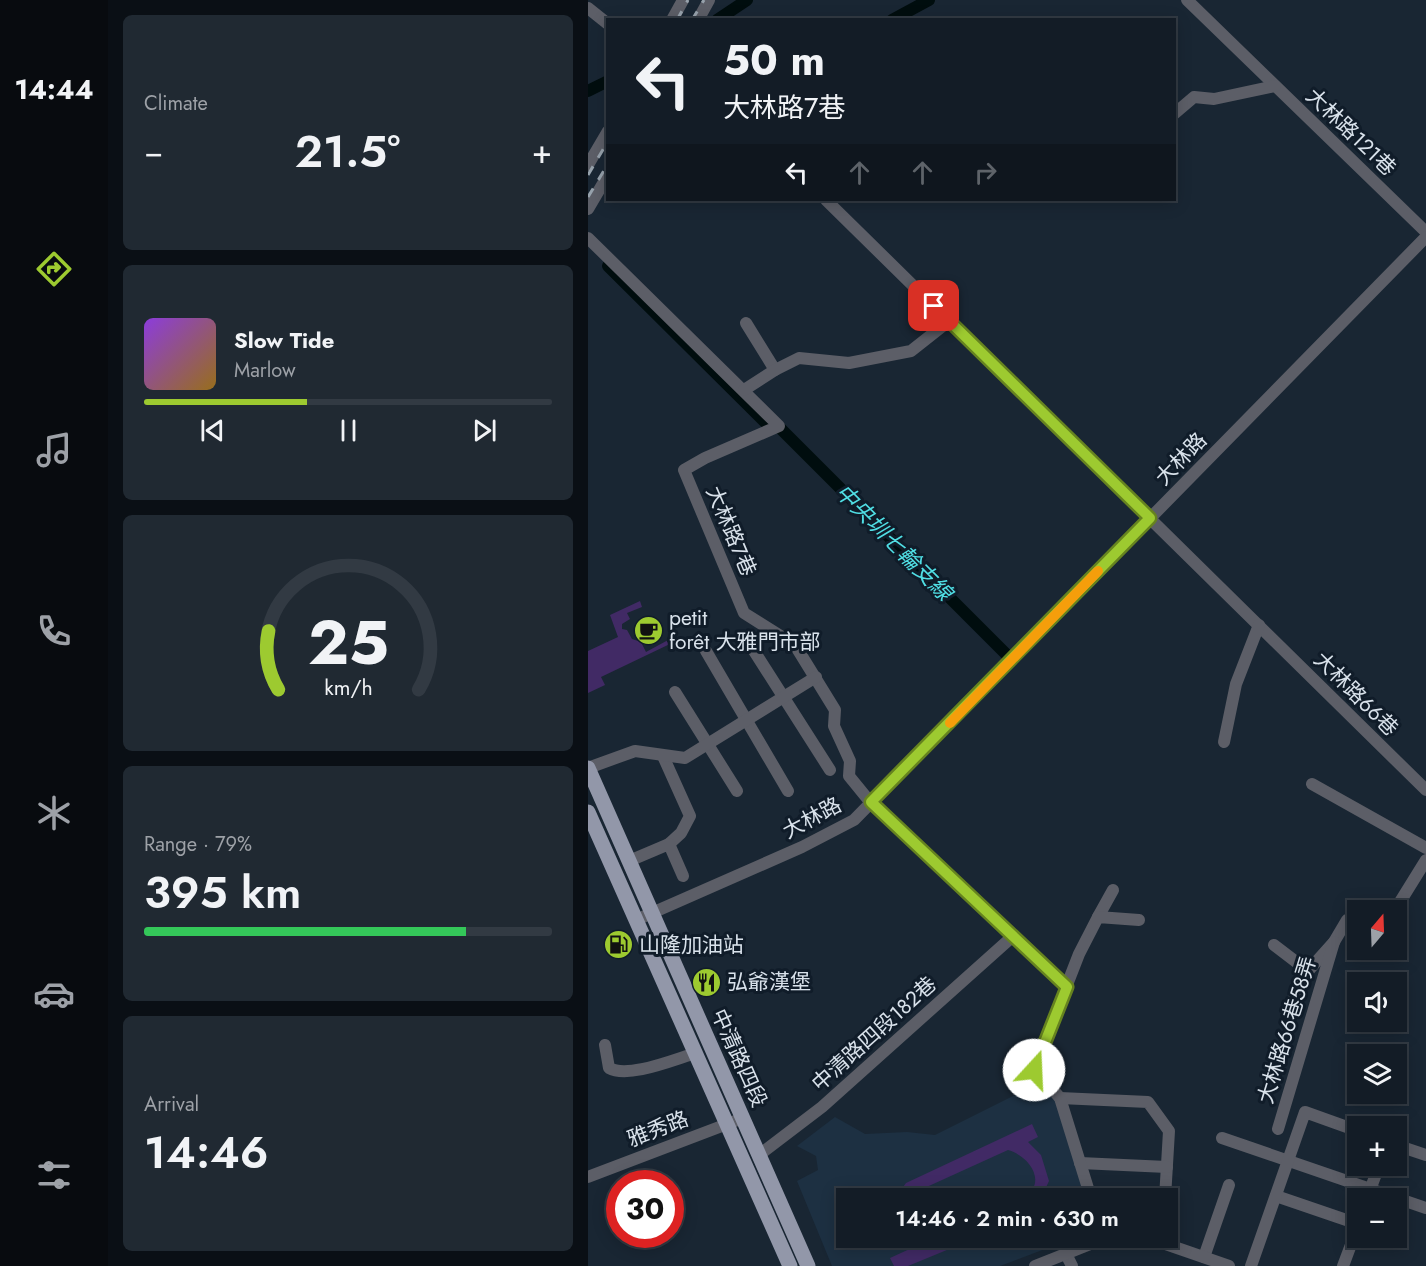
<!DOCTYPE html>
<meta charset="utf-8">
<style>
body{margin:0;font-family:Jost,"Noto Sans TC",sans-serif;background:#202932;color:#f1f3f6;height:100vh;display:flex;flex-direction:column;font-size:22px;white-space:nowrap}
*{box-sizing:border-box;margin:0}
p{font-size:20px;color:#9da1a7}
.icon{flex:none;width:33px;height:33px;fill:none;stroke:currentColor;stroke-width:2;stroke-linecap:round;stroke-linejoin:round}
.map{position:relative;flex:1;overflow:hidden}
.details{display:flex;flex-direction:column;gap:15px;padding:15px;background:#0a0f15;width:480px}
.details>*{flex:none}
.hud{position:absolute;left:18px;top:18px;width:570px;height:183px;border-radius:0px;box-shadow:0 3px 15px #0003,0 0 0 2px #323a43;background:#131c26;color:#f1f3f6;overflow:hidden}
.needle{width:39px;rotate:19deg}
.tools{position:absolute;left:759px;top:900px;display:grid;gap:12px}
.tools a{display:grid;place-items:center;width:60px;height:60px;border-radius:0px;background:#131c26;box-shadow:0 3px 15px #0003,0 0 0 2px #323a43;font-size:30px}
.speed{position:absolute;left:18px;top:1170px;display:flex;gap:12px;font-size:30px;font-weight:700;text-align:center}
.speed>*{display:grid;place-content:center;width:78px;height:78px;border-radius:50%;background:#131c26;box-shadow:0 3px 15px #0003,0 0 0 2px #323a43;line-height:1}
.speed .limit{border:9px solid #d22;background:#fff;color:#111}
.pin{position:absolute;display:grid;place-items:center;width:51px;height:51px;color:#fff;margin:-26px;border-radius:12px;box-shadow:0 3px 9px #0006}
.me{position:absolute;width:66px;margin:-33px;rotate:20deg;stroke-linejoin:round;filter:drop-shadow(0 0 4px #0008)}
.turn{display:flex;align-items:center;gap:21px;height:126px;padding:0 18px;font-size:27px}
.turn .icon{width:78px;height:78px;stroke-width:2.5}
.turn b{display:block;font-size:42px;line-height:51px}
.lanes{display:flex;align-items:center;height:57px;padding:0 18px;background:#0003;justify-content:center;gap:30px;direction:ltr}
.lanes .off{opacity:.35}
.big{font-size:45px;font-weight:600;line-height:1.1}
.details .card{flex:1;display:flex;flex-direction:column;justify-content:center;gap:9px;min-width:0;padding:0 21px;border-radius:9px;background:#202932}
.details .dial{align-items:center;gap:0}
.dial svg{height:156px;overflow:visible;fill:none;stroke:#323a43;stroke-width:7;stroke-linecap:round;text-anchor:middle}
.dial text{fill:#f1f3f6;stroke:none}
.song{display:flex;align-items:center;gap:18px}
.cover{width:72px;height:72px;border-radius:9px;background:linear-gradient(135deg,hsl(270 70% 55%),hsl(40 70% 35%))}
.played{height:6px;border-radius:3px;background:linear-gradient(90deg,#9dca30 40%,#323a43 40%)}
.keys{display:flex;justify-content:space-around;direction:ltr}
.heat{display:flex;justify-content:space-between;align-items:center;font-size:33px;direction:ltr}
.charge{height:9px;border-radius:4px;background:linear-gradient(90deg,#34c759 79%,#323a43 0)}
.trip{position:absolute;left:248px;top:1188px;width:342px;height:60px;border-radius:0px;background:#131c26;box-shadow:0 3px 15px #0003,0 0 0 2px #323a43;font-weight:600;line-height:60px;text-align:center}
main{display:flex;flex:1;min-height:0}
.menu{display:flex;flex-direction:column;width:108px;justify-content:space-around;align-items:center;background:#080b0f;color:#9da1a7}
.menu .icon{width:42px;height:42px}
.menu .on{color:#9dca30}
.menu b{font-size:27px;color:#f1f3f6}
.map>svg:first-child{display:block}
</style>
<main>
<nav class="menu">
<b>14:44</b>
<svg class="icon on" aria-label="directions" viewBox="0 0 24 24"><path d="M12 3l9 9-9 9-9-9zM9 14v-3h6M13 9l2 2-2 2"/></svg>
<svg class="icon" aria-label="music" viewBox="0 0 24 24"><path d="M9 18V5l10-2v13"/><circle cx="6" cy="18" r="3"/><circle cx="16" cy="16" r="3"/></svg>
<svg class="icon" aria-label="phone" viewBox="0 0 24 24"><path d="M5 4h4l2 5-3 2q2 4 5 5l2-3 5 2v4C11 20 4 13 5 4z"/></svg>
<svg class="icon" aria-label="climate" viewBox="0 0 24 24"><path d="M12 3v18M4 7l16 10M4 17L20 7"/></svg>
<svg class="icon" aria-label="car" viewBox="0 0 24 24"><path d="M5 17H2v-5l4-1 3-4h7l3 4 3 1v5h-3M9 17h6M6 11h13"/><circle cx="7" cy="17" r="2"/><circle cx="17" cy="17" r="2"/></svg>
<svg class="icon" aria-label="filters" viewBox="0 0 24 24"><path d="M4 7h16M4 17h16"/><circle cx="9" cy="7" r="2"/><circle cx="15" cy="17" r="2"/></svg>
</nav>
<section class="details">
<div class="card"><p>Climate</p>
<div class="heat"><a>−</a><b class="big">21.5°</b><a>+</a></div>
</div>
<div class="card">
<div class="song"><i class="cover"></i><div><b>Slow Tide</b><p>Marlow</p></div></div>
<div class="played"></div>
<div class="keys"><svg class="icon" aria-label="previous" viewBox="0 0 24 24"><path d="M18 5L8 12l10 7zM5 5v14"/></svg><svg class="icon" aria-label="pause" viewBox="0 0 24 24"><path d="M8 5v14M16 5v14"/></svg><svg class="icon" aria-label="next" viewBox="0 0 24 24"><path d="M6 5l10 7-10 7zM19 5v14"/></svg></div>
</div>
<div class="card dial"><svg viewBox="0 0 100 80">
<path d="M14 69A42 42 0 1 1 86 69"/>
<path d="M14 69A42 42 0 0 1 9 39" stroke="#9dca30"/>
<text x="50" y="56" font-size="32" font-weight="700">25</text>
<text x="50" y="72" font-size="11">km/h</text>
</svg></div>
<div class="card"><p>Range · 79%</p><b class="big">395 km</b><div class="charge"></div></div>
<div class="card"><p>Arrival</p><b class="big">14:46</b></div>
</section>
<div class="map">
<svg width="838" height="1266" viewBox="0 0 838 1266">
<rect width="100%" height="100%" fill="#192633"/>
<path fill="#1d3042" d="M437,1090l30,7 32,101h-241v40h228l-74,28h-168l-35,-85 21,-11 -2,-14 -19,-10 38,-29 30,17 42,-2 28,3z"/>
<g fill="#412a65">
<path d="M52,601l2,6 -15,6 3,6 -8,5v5l5,1 5,9 9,3 5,10 24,-13 2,4 -71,34 4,8 -17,8v-42l30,-14 -8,-22z"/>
<path d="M444,1124l6,13 -10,5 13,13 8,26 -8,17h-20c28,-12 10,-42 -13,-48l-88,40 -10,8h-15l11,-15z"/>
<path d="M316,1238h72l-68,28h-14l-4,-8 24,-11z"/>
</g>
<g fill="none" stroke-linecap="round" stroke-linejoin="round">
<g stroke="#000d0e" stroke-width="12">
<path d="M129,20l30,-20"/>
<path d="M304,20l37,-20"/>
<path d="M0,91l20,-10"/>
<path d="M20,266l157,156"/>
<path d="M193,429l226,226"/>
</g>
<g stroke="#5c5e67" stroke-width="12">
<path d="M599,0l239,232"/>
<path d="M0,8l20,16"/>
<path d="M84,20l11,-20"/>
<path d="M110,20l11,-20"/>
<path d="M586,114l20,-17 20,2 61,-13"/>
<path d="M0,165l20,-34"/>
<path d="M238,200l600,590"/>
<path d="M0,209l20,-34"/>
<path d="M0,238l191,188 -74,32 -21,12 60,143 51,32 40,65 -1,16 16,35 -1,15 22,27 196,184"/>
<path d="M158,323l29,47"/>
<path d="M156,390l31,-20 24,-12 50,5 62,-12 38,-30"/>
<path d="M161,643l81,127"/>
<path d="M118,651l82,140"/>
<path d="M87,692l62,99"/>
<path d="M636,742l12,-58 23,-59"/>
<path d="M75,756l27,60 -9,17 -12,11"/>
<path d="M0,768l47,-17 50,7 131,-81"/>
<path d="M724,784l114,64"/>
<path d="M41,861l40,-17 14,32"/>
<path d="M807,910l31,-50"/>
<path d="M510,917l15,-27"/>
<path d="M48,920l166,-73 52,-27 572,-583"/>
<path d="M686,945l34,26"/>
<path d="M702,1005l18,-34 26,-29 13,-22 11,3"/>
<path d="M17,1045l4,23c19,11 66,-9 87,-15"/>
<path d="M472,1098l88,4 21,29 -4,67"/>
<path d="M690,1129l56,-187"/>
<path d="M634,1138l204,70"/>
<path d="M808,1145l30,10"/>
<path d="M171,1155l63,-48 190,-170"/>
<path d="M492,1163l87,4"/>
<path d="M0,1177l155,-59"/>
<path d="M688,1196l82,28"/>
<path d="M503,1198l-31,-100 -6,-7 -20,-1 -6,-5 51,-131 19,-37 41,3"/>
<path d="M779,1198l12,-32"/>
<path d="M478,1254l6,12"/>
<path d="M616,1257l25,-72"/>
<path d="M447,1266l63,-25 56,-1 75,26"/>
<path d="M663,1266l54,-154 53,19"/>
<path d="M755,1266l15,-40"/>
</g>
<g stroke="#9297a9" stroke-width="15">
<path d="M0,768l220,498"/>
<path d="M0,812l202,454"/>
</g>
<g stroke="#97a2ac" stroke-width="3" stroke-dasharray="10 10" stroke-linecap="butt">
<path d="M89,20l11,-20"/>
<path d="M104,20l12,-20"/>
<path d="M0,175l20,-34"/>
<path d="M0,197l20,-33"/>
</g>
</g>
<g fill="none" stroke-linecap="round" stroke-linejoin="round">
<defs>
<path id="route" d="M346,306l216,212 -279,284 196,185 -33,83"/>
</defs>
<use href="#route" stroke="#66831f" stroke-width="15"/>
<use href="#route" stroke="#9dca30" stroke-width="10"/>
<path stroke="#f59e0b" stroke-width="10" d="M362,723l148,-152"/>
</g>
<defs>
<symbol id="cafe-disc" viewBox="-11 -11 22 22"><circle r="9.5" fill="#9dca30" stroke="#101c29"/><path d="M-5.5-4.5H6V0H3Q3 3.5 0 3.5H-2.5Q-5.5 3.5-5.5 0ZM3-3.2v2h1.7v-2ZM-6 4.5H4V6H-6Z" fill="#111"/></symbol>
<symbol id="fuel-disc" viewBox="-11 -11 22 22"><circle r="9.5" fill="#9dca30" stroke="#101c29"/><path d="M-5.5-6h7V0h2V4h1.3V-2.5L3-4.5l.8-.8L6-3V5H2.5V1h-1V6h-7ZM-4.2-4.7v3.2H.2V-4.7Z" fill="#111"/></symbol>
<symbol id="restaurant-disc" viewBox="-11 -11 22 22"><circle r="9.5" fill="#9dca30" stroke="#101c29"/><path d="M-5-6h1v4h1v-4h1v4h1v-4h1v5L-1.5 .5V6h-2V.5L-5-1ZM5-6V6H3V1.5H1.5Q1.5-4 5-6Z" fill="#111"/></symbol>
</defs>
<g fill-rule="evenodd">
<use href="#cafe-disc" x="44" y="614" width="33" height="33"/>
<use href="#fuel-disc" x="14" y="928" width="33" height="33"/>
<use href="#restaurant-disc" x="102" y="966" width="33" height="33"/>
</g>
<g text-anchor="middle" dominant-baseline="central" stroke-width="6" stroke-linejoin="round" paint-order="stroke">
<g font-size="21" fill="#d9e2eb" stroke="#101c29">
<text transform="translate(763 132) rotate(44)">大林路121巷</text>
<text transform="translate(593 459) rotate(-46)">大林路</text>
<text transform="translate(143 531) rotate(67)">大林路7巷</text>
<text transform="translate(768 694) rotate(45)">大林路66巷</text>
<text transform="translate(224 818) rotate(-28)">大林路</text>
<text transform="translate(699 1030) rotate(-73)">大林路66巷58弄</text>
<text transform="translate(286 1034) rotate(-42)">中清路四段182巷</text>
<text transform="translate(151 1058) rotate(66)">中清路四段</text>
<text transform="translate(70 1129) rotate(-21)">雅秀路</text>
</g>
<g font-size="21" fill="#d9e2eb" stroke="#101c29" text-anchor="start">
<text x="81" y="618">petit<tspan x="81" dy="24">forêt 大雅門市部</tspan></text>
<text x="51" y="945">山隆加油站</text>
<text x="139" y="982">弘爺漢堡</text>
</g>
<g font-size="22" font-style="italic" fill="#50dee4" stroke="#101c29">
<text transform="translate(306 542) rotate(45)">中央圳七輪支線</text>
</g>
</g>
</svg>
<div class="tools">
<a><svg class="needle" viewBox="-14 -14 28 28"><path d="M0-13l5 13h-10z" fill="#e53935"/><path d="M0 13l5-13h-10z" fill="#9da1a7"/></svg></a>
<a><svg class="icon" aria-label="sound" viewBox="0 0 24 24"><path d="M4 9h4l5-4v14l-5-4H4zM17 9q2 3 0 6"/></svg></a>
<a><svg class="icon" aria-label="layers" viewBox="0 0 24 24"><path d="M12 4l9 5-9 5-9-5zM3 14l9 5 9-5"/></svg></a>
<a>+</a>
<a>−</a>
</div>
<div class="speed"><div class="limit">30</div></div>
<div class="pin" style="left:346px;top:306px;background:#d93025"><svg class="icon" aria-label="arrive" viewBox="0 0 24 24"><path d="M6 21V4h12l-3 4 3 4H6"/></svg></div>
<svg class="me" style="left:446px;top:1070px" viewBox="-20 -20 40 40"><circle r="19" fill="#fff"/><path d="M0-13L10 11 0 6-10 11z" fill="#9dca30"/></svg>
<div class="trip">14:46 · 2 min · 630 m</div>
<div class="hud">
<div class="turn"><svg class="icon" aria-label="left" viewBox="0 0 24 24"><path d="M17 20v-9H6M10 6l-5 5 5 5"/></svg><div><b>50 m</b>大林路7巷</div></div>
<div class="lanes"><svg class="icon" aria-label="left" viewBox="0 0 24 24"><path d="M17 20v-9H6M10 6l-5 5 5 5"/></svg><svg class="icon off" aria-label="ahead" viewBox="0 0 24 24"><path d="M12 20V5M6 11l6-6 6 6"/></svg><svg class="icon off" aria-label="ahead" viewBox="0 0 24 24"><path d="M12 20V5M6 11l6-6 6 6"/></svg><svg class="icon off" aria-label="right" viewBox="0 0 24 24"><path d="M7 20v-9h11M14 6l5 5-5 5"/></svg></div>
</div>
</div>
</main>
